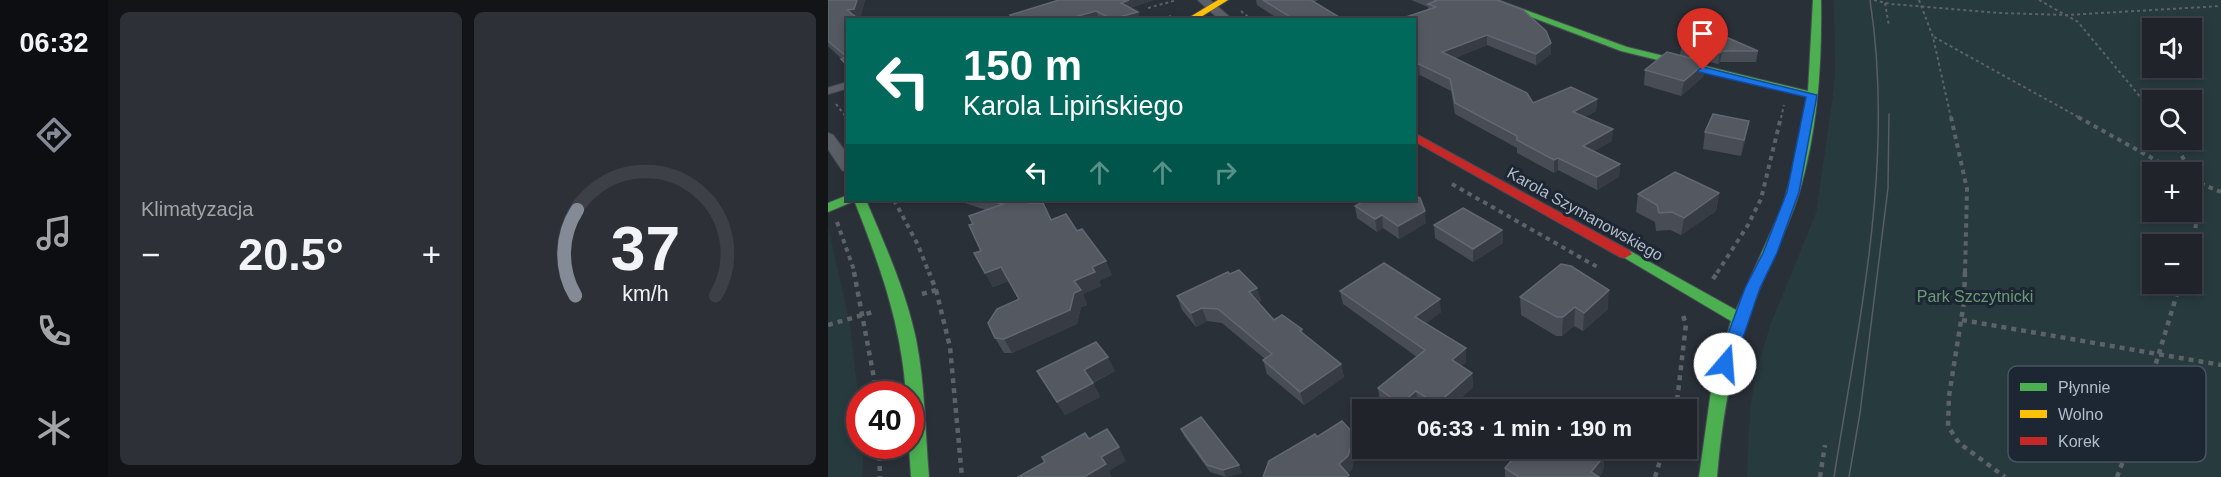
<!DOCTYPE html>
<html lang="pl">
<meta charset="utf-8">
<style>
body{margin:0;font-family:Helvetica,sans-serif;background:#2d3036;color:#f1f3f6;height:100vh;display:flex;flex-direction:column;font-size:22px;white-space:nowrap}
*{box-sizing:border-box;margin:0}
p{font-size:20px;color:#a2a4a8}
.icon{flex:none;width:33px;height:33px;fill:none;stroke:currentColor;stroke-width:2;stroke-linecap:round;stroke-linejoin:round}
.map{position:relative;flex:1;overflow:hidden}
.sheet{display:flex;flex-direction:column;gap:12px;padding:12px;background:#121417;width:720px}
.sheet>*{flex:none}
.top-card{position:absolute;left:18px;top:18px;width:570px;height:183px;border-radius:0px;box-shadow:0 3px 9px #0003,0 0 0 2px #3d4147;background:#00695c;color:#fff;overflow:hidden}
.controls{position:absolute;left:1314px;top:18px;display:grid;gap:12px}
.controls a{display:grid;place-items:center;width:60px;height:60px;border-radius:0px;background:#20242a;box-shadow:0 3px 9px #0003,0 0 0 2px #3d4147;font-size:30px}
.speed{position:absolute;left:18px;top:381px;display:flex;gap:12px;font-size:30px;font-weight:700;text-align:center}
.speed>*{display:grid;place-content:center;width:78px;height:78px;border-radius:50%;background:#20242a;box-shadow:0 3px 9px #0003,0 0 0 2px #3d4147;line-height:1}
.speed .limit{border:9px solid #d22;background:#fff;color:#111}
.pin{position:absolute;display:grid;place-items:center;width:51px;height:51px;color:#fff;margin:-62px -26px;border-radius:50% 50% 50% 0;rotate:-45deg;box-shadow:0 0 6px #0007}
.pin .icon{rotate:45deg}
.me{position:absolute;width:66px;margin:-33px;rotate:18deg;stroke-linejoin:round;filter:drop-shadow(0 0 4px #0008)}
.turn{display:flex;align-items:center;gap:21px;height:126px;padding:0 18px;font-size:27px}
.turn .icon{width:78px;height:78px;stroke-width:2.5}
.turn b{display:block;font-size:42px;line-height:51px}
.lanes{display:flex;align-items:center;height:57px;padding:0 18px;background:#0003;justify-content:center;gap:30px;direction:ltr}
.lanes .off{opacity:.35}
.big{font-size:45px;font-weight:600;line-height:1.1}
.sheet .card{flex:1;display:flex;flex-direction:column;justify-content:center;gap:9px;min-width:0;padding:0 21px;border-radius:9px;background:#2d3036}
.sheet .dial{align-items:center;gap:0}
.dial svg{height:156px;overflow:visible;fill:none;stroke:#3d4147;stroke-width:7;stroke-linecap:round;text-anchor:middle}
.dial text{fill:#f1f3f6;stroke:none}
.heat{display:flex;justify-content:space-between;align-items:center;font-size:33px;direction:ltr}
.sheet .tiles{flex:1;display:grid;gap:12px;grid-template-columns:repeat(2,1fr)}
.trip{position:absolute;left:524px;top:399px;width:345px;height:60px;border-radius:0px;background:#20242a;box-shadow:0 3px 9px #0003,0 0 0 2px #3d4147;font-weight:600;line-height:60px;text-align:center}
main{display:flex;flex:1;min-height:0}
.menu{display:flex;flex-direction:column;width:108px;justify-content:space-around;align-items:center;background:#0d0e11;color:#a2a4a8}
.menu .icon{width:42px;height:42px}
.menu .active{color:#848b96}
.menu b{font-size:27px;color:#f1f3f6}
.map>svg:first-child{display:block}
</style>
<main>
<nav class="menu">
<b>06:32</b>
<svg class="icon active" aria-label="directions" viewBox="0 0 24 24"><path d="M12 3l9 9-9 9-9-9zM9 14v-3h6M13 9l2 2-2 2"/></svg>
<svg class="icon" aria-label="music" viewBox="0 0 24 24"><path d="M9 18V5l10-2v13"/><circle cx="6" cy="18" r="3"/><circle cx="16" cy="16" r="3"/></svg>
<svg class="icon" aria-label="phone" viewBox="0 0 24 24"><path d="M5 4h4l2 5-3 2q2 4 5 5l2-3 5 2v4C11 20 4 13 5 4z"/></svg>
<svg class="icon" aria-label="climate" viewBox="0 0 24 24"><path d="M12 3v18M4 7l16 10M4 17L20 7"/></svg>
</nav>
<section class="sheet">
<div class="tiles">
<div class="card"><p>Klimatyzacja</p>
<div class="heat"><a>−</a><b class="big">20.5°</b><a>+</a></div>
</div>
<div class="card dial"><svg viewBox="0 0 100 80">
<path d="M14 69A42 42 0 1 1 86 69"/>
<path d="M14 69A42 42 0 0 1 15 25" stroke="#848b96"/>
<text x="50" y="56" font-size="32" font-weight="700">37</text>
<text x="50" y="72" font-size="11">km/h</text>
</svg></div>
</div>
</section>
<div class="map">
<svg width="1393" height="477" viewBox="0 0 1393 477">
<rect width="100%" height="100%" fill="#2a3038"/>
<g fill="#273a3e" fill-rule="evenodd">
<path d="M1006,0h387v477h-474l3,-70 7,-38 14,-46 45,-110 16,-111 3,-30zM1364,28v40h-40v-40zM1364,100v40h-40v-40zM1364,172v40h-40v-40zM1364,244v40h-40v-40z"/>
<path d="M0,226l22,99 9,78 1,43h4l-2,31h-34z"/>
</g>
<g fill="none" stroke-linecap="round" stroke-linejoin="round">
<defs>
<path id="lane" d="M0,91l20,-6"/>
<g id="street">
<path d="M370,0h12l23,20h-13z"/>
<path d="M0,133l5,2 15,20v17l-6,-2 -14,-21z"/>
</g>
<g id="fast">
<path d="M658,0h12l129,47 181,44 5,-91h8c1,64 -3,128 -21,190 -12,41 -33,78 -48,118 -21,54 -30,111 -35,169h-18l12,-86 20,-70 -113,-67 7,-4 5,1 106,59 47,-105 17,-61 8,-47 -187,-46z"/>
<path d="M20,195v5h6l-2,2 -24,10v-9z"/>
<path d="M26,200h12c19,45 40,91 50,139 9,45 9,92 13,138h-18l-2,-31h1v-52h-4c-5,-71 -26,-128 -52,-194z"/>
</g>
<path id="slow" d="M390,0h10l-32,20h-11z"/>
<path id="jam" d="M586,133l216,118 2,3 -7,4 -5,-1 -206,-116z"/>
</defs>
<use href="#lane" stroke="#484c55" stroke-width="8"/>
<use href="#street" stroke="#484c55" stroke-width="2"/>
<use href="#fast" stroke="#484c55" stroke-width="2"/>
<use href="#slow" stroke="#484c55" stroke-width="2"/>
<use href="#jam" stroke="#484c55" stroke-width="2"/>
<g stroke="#5c6268" stroke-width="2" stroke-dasharray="3 3" stroke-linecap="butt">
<path d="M1046,0l16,4 109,9 68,2 154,-9"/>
<path d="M1091,0l14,37 18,81"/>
<path d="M1211,0l39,22 74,89"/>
<path d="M1057,3l4,23"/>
<path d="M320,8l29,-8"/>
<path d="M413,11l11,9"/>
<path d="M335,20l9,-5"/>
<path d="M1106,37l146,81"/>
<path d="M8,104l11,14"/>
<path d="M953,118l3,-13"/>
</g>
<g stroke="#5c6268" stroke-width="4" stroke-dasharray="4.5 4.5" stroke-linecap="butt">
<path d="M18,117l2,2"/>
<path d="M1123,117l16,72 -2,84"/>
<path d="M1250,117l99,55"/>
<path d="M1345,140l24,43v33l-5,35"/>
<path d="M1364,180l29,12"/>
<path d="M624,184l147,84"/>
<path d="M66,200l24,45 11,28"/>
<path d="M9,222l18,51"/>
<path d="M889,273l31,-48 13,-26 20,-82"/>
</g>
<g stroke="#5c6268" stroke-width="4.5" stroke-dasharray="5 5" stroke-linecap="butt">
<path d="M26,272l23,122"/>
<path d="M1137,272l-1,30 -15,94 -1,30 11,17 46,34"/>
<path d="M885,279l5,-7"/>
<path d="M108,290l14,57 12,130"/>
<path d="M94,294l14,-4 -7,-18"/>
<path d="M1134,320l259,45"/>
<path d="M0,325l45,-13"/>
<path d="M848,410l10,-86 -4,-11"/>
<path d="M51,446l1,31"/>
<path d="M827,477l9,-29"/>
<path d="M992,477l5,-32"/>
<path d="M1289,477l22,-58 41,-135"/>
</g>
<use href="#lane" stroke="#5a5e66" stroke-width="6"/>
<use href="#street" fill="#5a5e66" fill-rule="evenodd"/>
<use href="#fast" fill="#4caf50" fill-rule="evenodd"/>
<use href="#slow" fill="#ffc107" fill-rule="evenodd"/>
<use href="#jam" fill="#c62828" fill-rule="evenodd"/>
<g stroke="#595d64" stroke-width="1.5">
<path d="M1006,477c25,-158 61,-317 36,-477"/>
<path d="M1021,477l11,-64 28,-225 1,-74"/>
</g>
</g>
<g fill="#474c55">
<path d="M0,0h37l-5,19 -12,1v50l-7,-11h1l-14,-13z"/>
<path d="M326,0l-24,8 8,4 2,8h-38l-3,-2 -5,2h-82l-2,-5z"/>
<path d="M428,0h62l-4,2 30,18h-64l-23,-15z"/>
<path d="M583,0h86l54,43v11l-15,11 -49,-20 -32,13 78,45 64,-4 -1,12 -11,6 27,24 -18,10 26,13 -1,13 -22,13 -39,-20 -4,3 -37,-20v-5l-62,-34 -4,-23 -31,-16 -6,2 14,-67v-3z"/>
<path d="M854,44l76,7 -2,11h-36l-2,2 -38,-9z"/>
<path d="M878,62l-3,15 -22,19 -37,-11 1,-15z"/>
<path d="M877,132l41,5 -5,19 -38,-7z"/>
<path d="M891,193l-3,18 -35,24 -11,-5 -14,1 -1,-9 -19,-10 2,-18z"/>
<path d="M128,200h71l2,3 22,17 26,11 35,44 -13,6 2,5 -18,8 4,11 -6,2 -4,17 -65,29h-8l-9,-15 24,-39 -10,-18 -16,6 -19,-34 7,-2 -8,-27 13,-14z"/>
<path d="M536,200h50l12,23 -27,16 -16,-11 -6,4 -20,-14 -2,-12 10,-6z"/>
<path d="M606,225l68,5 1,13 -30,19 -38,-24z"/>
<path d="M402,274l27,14 4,13 -3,2 16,17 28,9 1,4 38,31 3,13 -40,28 -37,-31 -4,-14 2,-1 -43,-36 -15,-2 -11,6 -14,-17 -5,-14z"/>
<path d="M512,291l101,21 -15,11 40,25v14l-5,4 11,7 1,14 -25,23h-23l-7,-6 -6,6h-21l-11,-8 -2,-14 39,-31 -74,-53z"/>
<path d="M692,297l88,12 -25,22 -9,-5 -12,10h-6l-35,-21z"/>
<path d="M209,371h78l-22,12 7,14 -35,18z"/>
<path d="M353,429l61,44 -16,4 -16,-5 -26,-36z"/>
<path d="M777,450l-2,22 -4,5h-94v-9z"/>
</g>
<g fill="#373c44">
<path d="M29,0h8l-5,19 -13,-9z"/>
<path d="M301,0h25l-31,10 -2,-7z"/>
<path d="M268,11l3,7 -5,2h-30z"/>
<path d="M310,12l2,7h-28z"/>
<path d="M659,35v10l-44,18 -1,-11z"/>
<path d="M723,43v11l-15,11v-11z"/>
<path d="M894,51l-2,11 -2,2 2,-11z"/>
<path d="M878,62l-3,15 -22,19 3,-15z"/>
<path d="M591,64l1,11 -6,2v-11z"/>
<path d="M769,99l-1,12 -24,13 1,-12z"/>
<path d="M921,121l-3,16 -5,19 3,-16z"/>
<path d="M785,129l-1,12 -30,17 1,-12z"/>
<path d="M730,158v12l-4,3v-13z"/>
<path d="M792,164l-1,13 -22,13v-13z"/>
<path d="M891,193l-3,18 -35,24 3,-17z"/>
<path d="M597,211l1,12 -27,16 -1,-13z"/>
<path d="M554,215l1,13 -6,4 -2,-13z"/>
<path d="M674,230l1,13 -30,19v-13z"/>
<path d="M278,261l6,14 -13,6 2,5 -18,8 4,11 -6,2 -4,17 -65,29 -8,-14 88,-72z"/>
<path d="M173,267l8,14 -16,6 -8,-14z"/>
<path d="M429,288l4,13 -8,5 -4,-14z"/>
<path d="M781,290l-1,19 -25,22 1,-18z"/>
<path d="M612,299l1,13 -25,18 -1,-13z"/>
<path d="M747,307l-1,19 -12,10 1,-19z"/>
<path d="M374,308l5,13 -11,6 -5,-14z"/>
<path d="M638,348v14l-13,11 -1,-13z"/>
<path d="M280,357l7,14 -24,12 -7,-13z"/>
<path d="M513,364l3,13 -40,28 -4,-13z"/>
<path d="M644,373l1,14 -25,23h-11v-6z"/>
<path d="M265,383l7,14 -35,18 -8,-13z"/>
<path d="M588,391l2,13 -6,6h-11l-1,-6z"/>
<path d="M526,434l3,13 -5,23 -9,7 -4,-13z"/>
<path d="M291,447l7,14 -17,10 3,6h-28l17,-20z"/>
<path d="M777,450l-2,22 -4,5 -8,-5z"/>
<path d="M411,465l3,8 -16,4 -3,-7z"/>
</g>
<g fill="#535861" stroke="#626872" stroke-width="1.5">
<path d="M0,0h29l-3,9 -7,1 13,10h-12v46l-7,-7 6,-2 -19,-16z"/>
<path d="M231,0h70l-8,3 17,9 -26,7 -16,-8 -32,9h-47l-7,-5z"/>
<path d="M435,0h48l33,20h-49z"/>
<path d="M606,0h63l26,10 23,21 5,12 -15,11 -49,-19 -45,17 85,41 6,10 38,-16 26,12 -24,13 40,17 -30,17 37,18 -23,13 -39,-19 -4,2 -37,-20v-4l-62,-33 -5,-24 -31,-15 -5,2v-46h-17l39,-13 -8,-3 8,-3z"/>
<path d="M875,27l55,24h-36l-2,2 -38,-9z"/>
<path d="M839,52l39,10 -22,19 -39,-11z"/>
<path d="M885,114l36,7 -5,19 -39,-8z"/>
<path d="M847,172l44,21 -35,25 -12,-6 -13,1 -2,-8 -19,-11z"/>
<path d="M586,195l6,3 5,13 -27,15 -16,-11 -7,4 -20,-13 11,-6h48z"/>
<path d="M160,200h39l2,3h14l8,17 15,-6 11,17 5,-2 24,32 -14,6 3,5 -21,9 7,9 -7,3 -4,17 -66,29 -9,-1 -7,-15 9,-14 22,-10 -18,-32 -16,6 -11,-20 7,-2 -12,-26 4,-1 -4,-8 34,-12z"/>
<path d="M635,208l39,22 -29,19 -39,-24z"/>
<path d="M556,263l56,36 -25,18 51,31 -14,12 20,13 -35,31 -21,-13 -16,13 -22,-16 47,-38 -85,-59z"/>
<path d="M733,264l10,2 38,24 -25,23 -9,-6 -12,10h-6l-37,-20z"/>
<path d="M411,270l18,18 -8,4 25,28 8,-5 20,14 -2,2 41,33 -41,28 -37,-32 9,-6 -54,-45 -16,-1 -11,5 -14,-17 51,-24 2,2z"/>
<path d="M268,342l12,15 -24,13 9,13 -36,19 -20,-31z"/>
<path d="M373,417l38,48 -16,5 -16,-5 -26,-36z"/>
<path d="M514,421l12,13 -6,22 -9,8 10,11 -3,2h-83l6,-16 46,-27 2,3z"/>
<path d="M279,429l12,18 -18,10 5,7 -22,13h-66l27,-15 -3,-5 43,-24 4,6z"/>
<path d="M694,448h80l3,2 -3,3 3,2 -14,17 8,5h-80l-14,-9z"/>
</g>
<path fill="#1a73e8" stroke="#114b97" stroke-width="1.5" d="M875,67l114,28 -18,97 -22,61 -17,35 -26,76 -3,4h-11l-3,-4 28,-76 18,-35 24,-61 19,-95 -107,-25 -1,-2z"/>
<g text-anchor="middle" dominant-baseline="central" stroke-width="6" stroke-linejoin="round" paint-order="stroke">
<g font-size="16" fill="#b4bcc9" stroke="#1d2633">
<text transform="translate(757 214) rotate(29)">Karola Szymanowskiego</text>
</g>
<g font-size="16" fill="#6b9a76" stroke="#1d2633">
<text x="1147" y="296">Park Szczytnicki</text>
</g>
</g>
<rect x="1180" y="366" width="198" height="96" rx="9" fill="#1d2633" stroke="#4a5360" stroke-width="1.5"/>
<rect x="1192" y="383" width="27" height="8" fill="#4caf50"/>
<rect x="1192" y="410" width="27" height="8" fill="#ffc107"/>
<rect x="1192" y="437" width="27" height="8" fill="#c62828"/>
<g font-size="16" fill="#b4bcc9">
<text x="1230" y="393">Płynnie</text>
<text x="1230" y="420">Wolno</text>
<text x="1230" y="447">Korek</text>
</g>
</svg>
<div class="controls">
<a><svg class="icon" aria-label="sound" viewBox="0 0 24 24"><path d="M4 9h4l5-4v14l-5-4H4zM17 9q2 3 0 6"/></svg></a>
<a><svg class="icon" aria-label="search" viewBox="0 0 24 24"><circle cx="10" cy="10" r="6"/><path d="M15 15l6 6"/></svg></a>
<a>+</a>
<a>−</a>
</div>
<div class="speed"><div class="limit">40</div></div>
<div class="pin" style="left:875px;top:70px;background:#d93025"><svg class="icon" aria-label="arrive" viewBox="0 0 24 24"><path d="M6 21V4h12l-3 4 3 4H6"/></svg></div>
<svg class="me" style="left:897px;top:364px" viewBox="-20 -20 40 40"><circle r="19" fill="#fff"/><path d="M0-13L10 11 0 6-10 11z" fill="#1a73e8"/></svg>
<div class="trip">06:33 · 1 min · 190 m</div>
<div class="top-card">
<div class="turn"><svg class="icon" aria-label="left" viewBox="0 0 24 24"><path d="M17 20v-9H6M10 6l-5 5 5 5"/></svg><div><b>150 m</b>Karola Lipińskiego</div></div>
<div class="lanes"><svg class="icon" aria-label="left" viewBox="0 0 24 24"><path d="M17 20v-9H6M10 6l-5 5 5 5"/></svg><svg class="icon off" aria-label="ahead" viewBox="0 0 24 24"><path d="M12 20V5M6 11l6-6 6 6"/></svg><svg class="icon off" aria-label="ahead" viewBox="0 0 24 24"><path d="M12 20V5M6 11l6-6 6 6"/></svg><svg class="icon off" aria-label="right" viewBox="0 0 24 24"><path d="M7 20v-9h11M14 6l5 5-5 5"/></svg></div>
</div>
</div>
</main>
